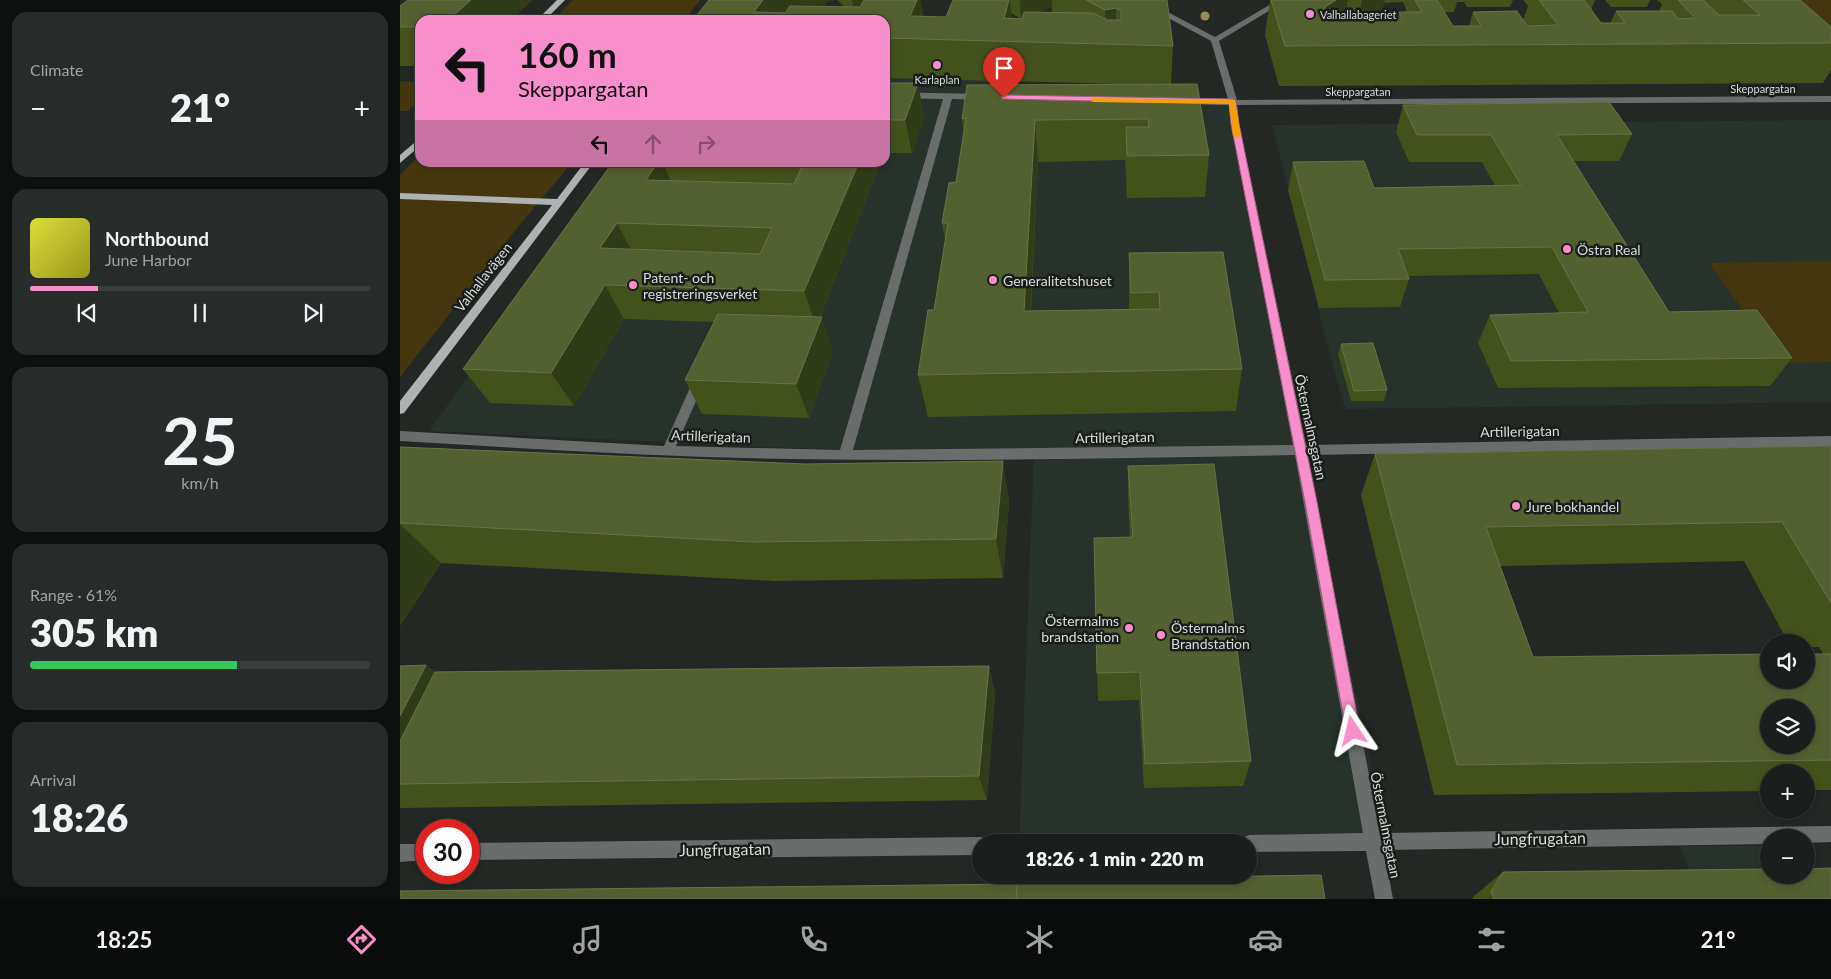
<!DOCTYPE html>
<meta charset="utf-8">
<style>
body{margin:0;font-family:Lato,sans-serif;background:#272b29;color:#f1f3f6;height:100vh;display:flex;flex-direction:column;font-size:19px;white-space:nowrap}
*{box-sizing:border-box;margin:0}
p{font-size:16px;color:#9fa2a3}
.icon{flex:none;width:28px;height:28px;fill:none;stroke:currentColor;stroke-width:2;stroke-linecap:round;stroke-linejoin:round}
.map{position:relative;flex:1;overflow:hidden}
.side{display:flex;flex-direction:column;gap:12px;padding:12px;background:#0e100f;width:400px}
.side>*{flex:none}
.guide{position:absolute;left:15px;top:15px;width:475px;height:152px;border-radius:15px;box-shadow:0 2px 8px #0003,0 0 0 1px #383c3b;background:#f98fca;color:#111;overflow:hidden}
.buttons{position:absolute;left:1360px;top:634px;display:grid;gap:10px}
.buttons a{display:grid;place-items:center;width:55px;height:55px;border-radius:50%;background:#1a1e1c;box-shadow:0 2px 8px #0003,0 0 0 1px #383c3b;font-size:25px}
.speed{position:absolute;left:15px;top:819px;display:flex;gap:10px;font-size:25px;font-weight:700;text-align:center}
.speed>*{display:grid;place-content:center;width:65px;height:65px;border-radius:50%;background:#1a1e1c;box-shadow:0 2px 8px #0003,0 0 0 1px #383c3b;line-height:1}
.speed .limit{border:8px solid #d22;background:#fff;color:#111}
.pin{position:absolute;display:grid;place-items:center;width:42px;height:42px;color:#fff;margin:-51px -21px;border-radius:50% 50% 50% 0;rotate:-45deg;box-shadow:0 0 5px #0007}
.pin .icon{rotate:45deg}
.me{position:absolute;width:55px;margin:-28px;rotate:350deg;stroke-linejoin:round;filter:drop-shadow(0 0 4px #0008)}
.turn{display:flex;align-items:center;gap:18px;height:105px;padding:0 20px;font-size:22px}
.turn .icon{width:65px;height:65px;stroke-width:2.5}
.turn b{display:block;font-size:35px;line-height:42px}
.lanes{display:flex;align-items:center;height:48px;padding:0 20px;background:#0003;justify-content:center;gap:25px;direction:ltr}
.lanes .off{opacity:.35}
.big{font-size:38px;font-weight:800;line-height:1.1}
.side .card{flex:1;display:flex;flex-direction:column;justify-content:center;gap:8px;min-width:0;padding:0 18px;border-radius:15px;background:#272b29}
.side .dial{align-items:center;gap:0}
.dial b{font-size:65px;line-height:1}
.song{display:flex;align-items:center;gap:15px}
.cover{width:60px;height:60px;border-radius:8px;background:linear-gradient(135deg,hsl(60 70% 55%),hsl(60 70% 35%))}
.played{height:5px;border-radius:2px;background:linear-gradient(90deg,#f98fca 20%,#383c3b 20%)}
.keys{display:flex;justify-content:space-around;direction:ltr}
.heat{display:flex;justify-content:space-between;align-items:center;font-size:28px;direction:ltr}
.charge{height:8px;border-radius:4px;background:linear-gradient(90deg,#34c759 61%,#383c3b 0)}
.trip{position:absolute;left:572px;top:834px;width:285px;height:50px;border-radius:25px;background:#1a1e1c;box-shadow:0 2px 8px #0003,0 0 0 1px #383c3b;font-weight:800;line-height:50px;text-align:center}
.tab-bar{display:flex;height:80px;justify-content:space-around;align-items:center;background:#0a0c0b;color:#9fa2a3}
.tab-bar .icon{width:35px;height:35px}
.tab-bar .current{color:#f98fca}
.tab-bar b{font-size:22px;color:#f1f3f6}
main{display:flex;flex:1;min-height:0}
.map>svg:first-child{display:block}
</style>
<main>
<section class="side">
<div class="card"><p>Climate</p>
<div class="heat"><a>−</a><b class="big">21°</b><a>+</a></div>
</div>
<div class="card">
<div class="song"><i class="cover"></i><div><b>Northbound</b><p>June Harbor</p></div></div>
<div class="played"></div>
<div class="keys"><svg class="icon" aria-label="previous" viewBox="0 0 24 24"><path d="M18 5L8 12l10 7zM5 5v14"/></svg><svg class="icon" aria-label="pause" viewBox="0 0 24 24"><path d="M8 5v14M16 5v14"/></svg><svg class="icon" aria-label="next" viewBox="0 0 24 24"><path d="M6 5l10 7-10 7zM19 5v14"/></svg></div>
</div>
<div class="card dial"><b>25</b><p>km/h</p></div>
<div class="card"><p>Range · 61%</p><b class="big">305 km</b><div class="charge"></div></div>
<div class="card"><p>Arrival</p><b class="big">18:26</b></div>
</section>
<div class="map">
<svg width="1431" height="899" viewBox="0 0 1431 899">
<rect width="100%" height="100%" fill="#232825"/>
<g fill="#27322b">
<path d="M513,27l93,3 -23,67 246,3 159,746 -139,2v-6h-230l15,-392h-197l-408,-19 192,-268 264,-1v-72z"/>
<path d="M1431,120v282l-486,7 -20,-73 -53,-211z"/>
<path d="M1280,846h89v29l-69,24z"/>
</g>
<g fill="#45370d">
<path d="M173,0h127l-16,20h-131z"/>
<path d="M1379,0h52v48z"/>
<path d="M0,81l20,1v19l-12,10h-8z"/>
<path d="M20,155v7l152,1 -51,60 -121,154v-202z"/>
<path d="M1431,261v101l-50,1 -72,-100z"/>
</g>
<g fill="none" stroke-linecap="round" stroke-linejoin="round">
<g fill="#696d6c" fill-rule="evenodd">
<path d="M735,0h10l70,37 63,-37h9l-68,41 18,59 594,-4v6l-594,3 2,18 67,322 525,-9v10l-523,9 72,378 451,-7v16l-25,1v-5h-37v6l-385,6 9,49h-18l-9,-48 -117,1v-10h-8l2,-4 6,-3 114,-2 -68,-378c-168,3 -336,7 -504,4 -130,-2 -261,-10 -391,-18v-10l264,15 29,-65 6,-4 6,4 -29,65 164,4 103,-351 -58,-1v-6l97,2 4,3 -4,3 -30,-1 -99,351 440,-5 -62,-322 -2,-18 -44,-1 -4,-3 4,-3 43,1 -17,-58z"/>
<path d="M581,837l7,5h-7v13l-512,5v-17z"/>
<path d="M0,844h26v16l-26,2z"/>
</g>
<g fill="#adb3b3" fill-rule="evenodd">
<path d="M157,0h8l-20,20h-8z"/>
<path d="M20,138v8l-20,17v-8z"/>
<path d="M185,162h9l-190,251 -4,1v-13l152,-196 -152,-6v-6l157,6z"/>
</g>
</g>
<circle fill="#998a5c" cx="805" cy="16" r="4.5"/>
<g fill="#43511b" fill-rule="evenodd">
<path d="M132,0l-21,20h-91v46h-20v-60z"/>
<path d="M309,0l116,3v3l20,1 -8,-7h83l3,17h23l7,-17h214l6,46 -2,38 38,71 -4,42 -78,1 -2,-38 -87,2 -7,149 98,-2v-56l113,116 -6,42 -308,6 -10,-42 16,-65 11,-70 -3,-17 14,-41 8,-49 -2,-14 158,-35 -235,-6v-58zM652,7v5h-13zM611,13l10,6 -9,-1z"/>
<path d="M870,0h243l-3,7h-43l-3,-5h-7l-3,10h-10l9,14h16l4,-14 50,8 5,-14 -5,-6h127l-3,7h-36l-6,-7h-10l-4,10 10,13h9l6,-12h43l3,-7 -5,-4h143l31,27v43l-8,13 -544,3 -14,-51zM1003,2l3,7v3h-7l-2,7h-21l5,-4 3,-12z"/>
<path d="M485,83l39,33 -12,37h-27z"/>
<path d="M1003,105l229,29 -13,27h-45l95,151 123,46 -22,28 -272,2 -20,-45 12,-28 69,-2 -20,-39 -131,2 1,3 -9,28 -81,1 -31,-118 5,-28 81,26 121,-2 -13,-24h-73l-13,-30z"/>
<path d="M213,162h264l1,8 -58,147 13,34 -24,67 -107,-4 -17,-34 29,-58 -90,-3 -50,87 -84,-3 -27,-34z"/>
<path d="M941,344l46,46 -3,11h-33l-13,-47z"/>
<path d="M1431,446v344h-25v-18h-37v19l-335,4 -73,-300 14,-41zM1344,561l44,81h18v5h13l4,7 -290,3 -33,-91z"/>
<path d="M0,447l405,17 198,-3 6,41 -6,76 -229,3 -333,-18 -41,63z"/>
<path d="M728,466l123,295 -8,25 -99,2 -5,-88 -41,1 -1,-28 33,-136 -2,-38z"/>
<path d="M26,665l9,7 554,-6 6,28 -8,106 -587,8v-142z"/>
<path d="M1103,872l328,27h-359l2,-3z"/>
</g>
<g fill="#303b17">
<path d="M71,0h61l-21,20h-63z"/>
<path d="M363,0h72l-10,3 1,7 -34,10 -38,-8z"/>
<path d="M452,0h50l-47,14z"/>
<path d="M517,0h3l6,34 -16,-18z"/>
<path d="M609,0h1l3,36 -9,-18z"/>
<path d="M620,0h32v7l-31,12z"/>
<path d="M936,0h12l-6,30 -24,16 7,-39z"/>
<path d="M962,0h23l-4,15 -26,19z"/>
<path d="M716,8v36h-11v-34z"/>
<path d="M518,83l6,33 -12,37 -7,-33z"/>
<path d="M635,120l3,42 -10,191 -4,-42z"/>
<path d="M258,162h5l12,30 -29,-12z"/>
<path d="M459,162h18l1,8 -62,156 -12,-35z"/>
<path d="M217,223l18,34 -35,-9z"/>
<path d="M205,285l19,34 -50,87 -23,-33z"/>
<path d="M422,317l11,34 -24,67 -13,-34z"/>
<path d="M603,461l6,41 -6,76 -7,-39z"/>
<path d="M0,524l41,39 -41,63z"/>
<path d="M26,665l45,35 -71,84v-68z"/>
<path d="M589,666l6,28 -8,106 -8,-24z"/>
</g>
<g fill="#536030" stroke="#68734a" fill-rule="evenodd">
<path d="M8,0h63l-23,20h-28v7h-20v-21z"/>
<path d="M309,0h54l-9,12 31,1 5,-7 70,1 4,-7h53l-7,16 36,1 7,-17h56l-5,18 18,1 2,-7 69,1 15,7h13v-9l-5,-3 -11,2 -19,-10h81l6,46 -288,-8v-18h-192z"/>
<path d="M871,0h65l-11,7 1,13 76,-1 -3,-7h23l-7,-12h22l16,26h28l-8,-14 44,-1 10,15 31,-1 -19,-25h45l17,23h24l-9,-12h56l7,8 16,-1 -17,-18h25l16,15h41l-17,-15h57l31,27v16l-546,3z"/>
<path d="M485,83h33l-13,37h-20z"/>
<path d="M797,84l12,71 -82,1 -1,-29h23l-1,-8 -113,1 -11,191 136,-2 -1,-17 -28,1 -2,-40 94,-1 19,117 -324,6 10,-65h6l14,-87h-6l7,-40 7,-1 10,-64 -4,1 5,-34z"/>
<path d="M1209,102l23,32 -75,1 112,177 88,-2 35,48 -281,3 -21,-46 98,-3 -36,-65 -154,2 11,30 -84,1 -32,-118 71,-1 10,27 147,-3 -30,-50h-74l-14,-30z"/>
<path d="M213,162h45l-12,18 148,4 10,-22h55l-55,129 -199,-6 -54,88 -88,-4zM217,223l155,5 -12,26 -160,-6z"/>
<path d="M318,314l104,3 -26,67 -111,-4z"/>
<path d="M973,343l14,47 -33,1 -13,-47z"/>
<path d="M1431,446v157l-49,-81 -296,5 47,130 236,-3v26h37v-26h25v106l-374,5 -82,-311zM1369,708h37v37h-37z"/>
<path d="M0,447l405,17 198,-3 -7,78 -243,3 -353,-19z"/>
<path d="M814,464l37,297 -106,3 -5,-92 -43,1 -3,-135 39,-1 -5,-71z"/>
<path d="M26,665l-26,51v-50z"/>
<path d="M589,666l-10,110 -579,8v-43l35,-69z"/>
<path d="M1431,868v31h-337l-3,-8 12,-19 266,-3v6h37v-6z"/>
<path d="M921,875l4,24h-309l2,-19z"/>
<path d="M617,884l-1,15h-616v-8z"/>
</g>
<path fill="#f98fca" stroke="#a25d83" d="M604,95l229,4 3,3 3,22 78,378 43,229 -2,5 -5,2 -5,-2 -2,-5 -41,-229 -74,-378 -2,-20 -227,-5v-3z"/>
<path fill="#f59e0b" d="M691,98l144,2 6,36 -4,2 -4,-2 -4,-32 -136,-2 -2,-1z"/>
<g fill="#f98fca" stroke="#1a1e1b" stroke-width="2">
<circle cx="910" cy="14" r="5"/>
<circle cx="537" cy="65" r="5"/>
<circle cx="1167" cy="249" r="5"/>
<circle cx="593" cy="280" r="5"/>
<circle cx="233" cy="285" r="5"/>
<circle cx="1116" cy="506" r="5"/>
<circle cx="729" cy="628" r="5"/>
<circle cx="761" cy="635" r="5"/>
</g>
<g text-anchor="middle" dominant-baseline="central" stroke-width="5" stroke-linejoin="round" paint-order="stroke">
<g font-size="11" fill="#d8dbd9" stroke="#1a1e1b" text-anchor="start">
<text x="920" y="14">Valhallabageriet</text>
<text x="537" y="79" text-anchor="middle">Karlaplan</text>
</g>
<g font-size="11" fill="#d8dbd9" stroke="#1a1e1b">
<text x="1363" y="88">Skeppargatan</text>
<text x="958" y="91">Skeppargatan</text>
</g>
<g font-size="14" fill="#d8dbd9" stroke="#1a1e1b" text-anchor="start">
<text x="1177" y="249">Östra Real</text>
<text x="243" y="277">Patent- och<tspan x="243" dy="16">registreringsverket</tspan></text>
<text x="603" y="280">Generalitetshuset</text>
<text x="1126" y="506">Jure bokhandel</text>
<text x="719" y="620" text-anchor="end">Östermalms<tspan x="719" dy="16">brandstation</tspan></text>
<text x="771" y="627">Östermalms<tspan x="771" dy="16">Brandstation</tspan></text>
</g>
<g font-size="14" fill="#d8dbd9" stroke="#1a1e1b">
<text transform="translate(83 277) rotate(-52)">Valhallavägen</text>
<text transform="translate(911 427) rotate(78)">Östermalmsgatan</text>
<text transform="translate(1120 431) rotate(-1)">Artillerigatan</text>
<text transform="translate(311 436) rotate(2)">Artillerigatan</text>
<text transform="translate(715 437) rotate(-1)">Artillerigatan</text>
<text transform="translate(986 825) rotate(79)">Östermalmsgatan</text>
</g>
<g font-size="16" fill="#d8dbd9" stroke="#1a1e1b">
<text transform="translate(1140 838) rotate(-1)">Jungfrugatan</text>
<text transform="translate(325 849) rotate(-1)">Jungfrugatan</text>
</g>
</g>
</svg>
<div class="buttons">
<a><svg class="icon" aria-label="sound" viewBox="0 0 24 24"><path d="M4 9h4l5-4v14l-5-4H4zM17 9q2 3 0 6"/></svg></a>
<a><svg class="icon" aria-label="layers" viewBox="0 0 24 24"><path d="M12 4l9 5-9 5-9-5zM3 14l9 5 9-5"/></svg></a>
<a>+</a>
<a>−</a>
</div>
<div class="speed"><div class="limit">30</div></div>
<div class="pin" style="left:604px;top:98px;background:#d93025"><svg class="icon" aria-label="arrive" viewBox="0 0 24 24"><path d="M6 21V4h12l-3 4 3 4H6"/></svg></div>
<svg class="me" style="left:953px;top:731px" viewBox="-20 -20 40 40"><path d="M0-17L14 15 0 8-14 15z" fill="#f98fca" stroke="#fff" stroke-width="4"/></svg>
<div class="trip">18:26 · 1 min · 220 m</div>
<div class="guide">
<div class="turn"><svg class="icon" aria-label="left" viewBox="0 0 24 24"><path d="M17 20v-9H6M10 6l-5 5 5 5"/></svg><div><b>160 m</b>Skeppargatan</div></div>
<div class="lanes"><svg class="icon" aria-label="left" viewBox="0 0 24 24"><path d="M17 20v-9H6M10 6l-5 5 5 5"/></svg><svg class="icon off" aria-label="ahead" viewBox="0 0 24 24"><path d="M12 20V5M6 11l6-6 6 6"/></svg><svg class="icon off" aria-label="right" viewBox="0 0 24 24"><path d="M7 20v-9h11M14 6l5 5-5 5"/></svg></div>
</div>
</div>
</main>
<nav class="tab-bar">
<b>18:25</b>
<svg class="icon current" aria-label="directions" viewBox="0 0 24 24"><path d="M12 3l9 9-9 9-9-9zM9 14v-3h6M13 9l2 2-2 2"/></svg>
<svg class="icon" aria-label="music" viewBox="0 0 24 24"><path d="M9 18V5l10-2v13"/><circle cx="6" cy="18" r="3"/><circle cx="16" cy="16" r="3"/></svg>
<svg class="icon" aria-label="phone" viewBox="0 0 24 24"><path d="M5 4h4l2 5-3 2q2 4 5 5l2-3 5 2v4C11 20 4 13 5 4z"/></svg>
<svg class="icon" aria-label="climate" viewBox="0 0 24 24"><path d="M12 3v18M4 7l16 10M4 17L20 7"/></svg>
<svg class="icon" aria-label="car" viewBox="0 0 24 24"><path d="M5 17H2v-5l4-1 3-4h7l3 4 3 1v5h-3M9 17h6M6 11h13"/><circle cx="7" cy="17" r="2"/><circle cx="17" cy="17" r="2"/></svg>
<svg class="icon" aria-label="filters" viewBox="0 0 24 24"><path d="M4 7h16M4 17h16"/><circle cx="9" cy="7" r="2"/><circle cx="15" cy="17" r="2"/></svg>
<b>21°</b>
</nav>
